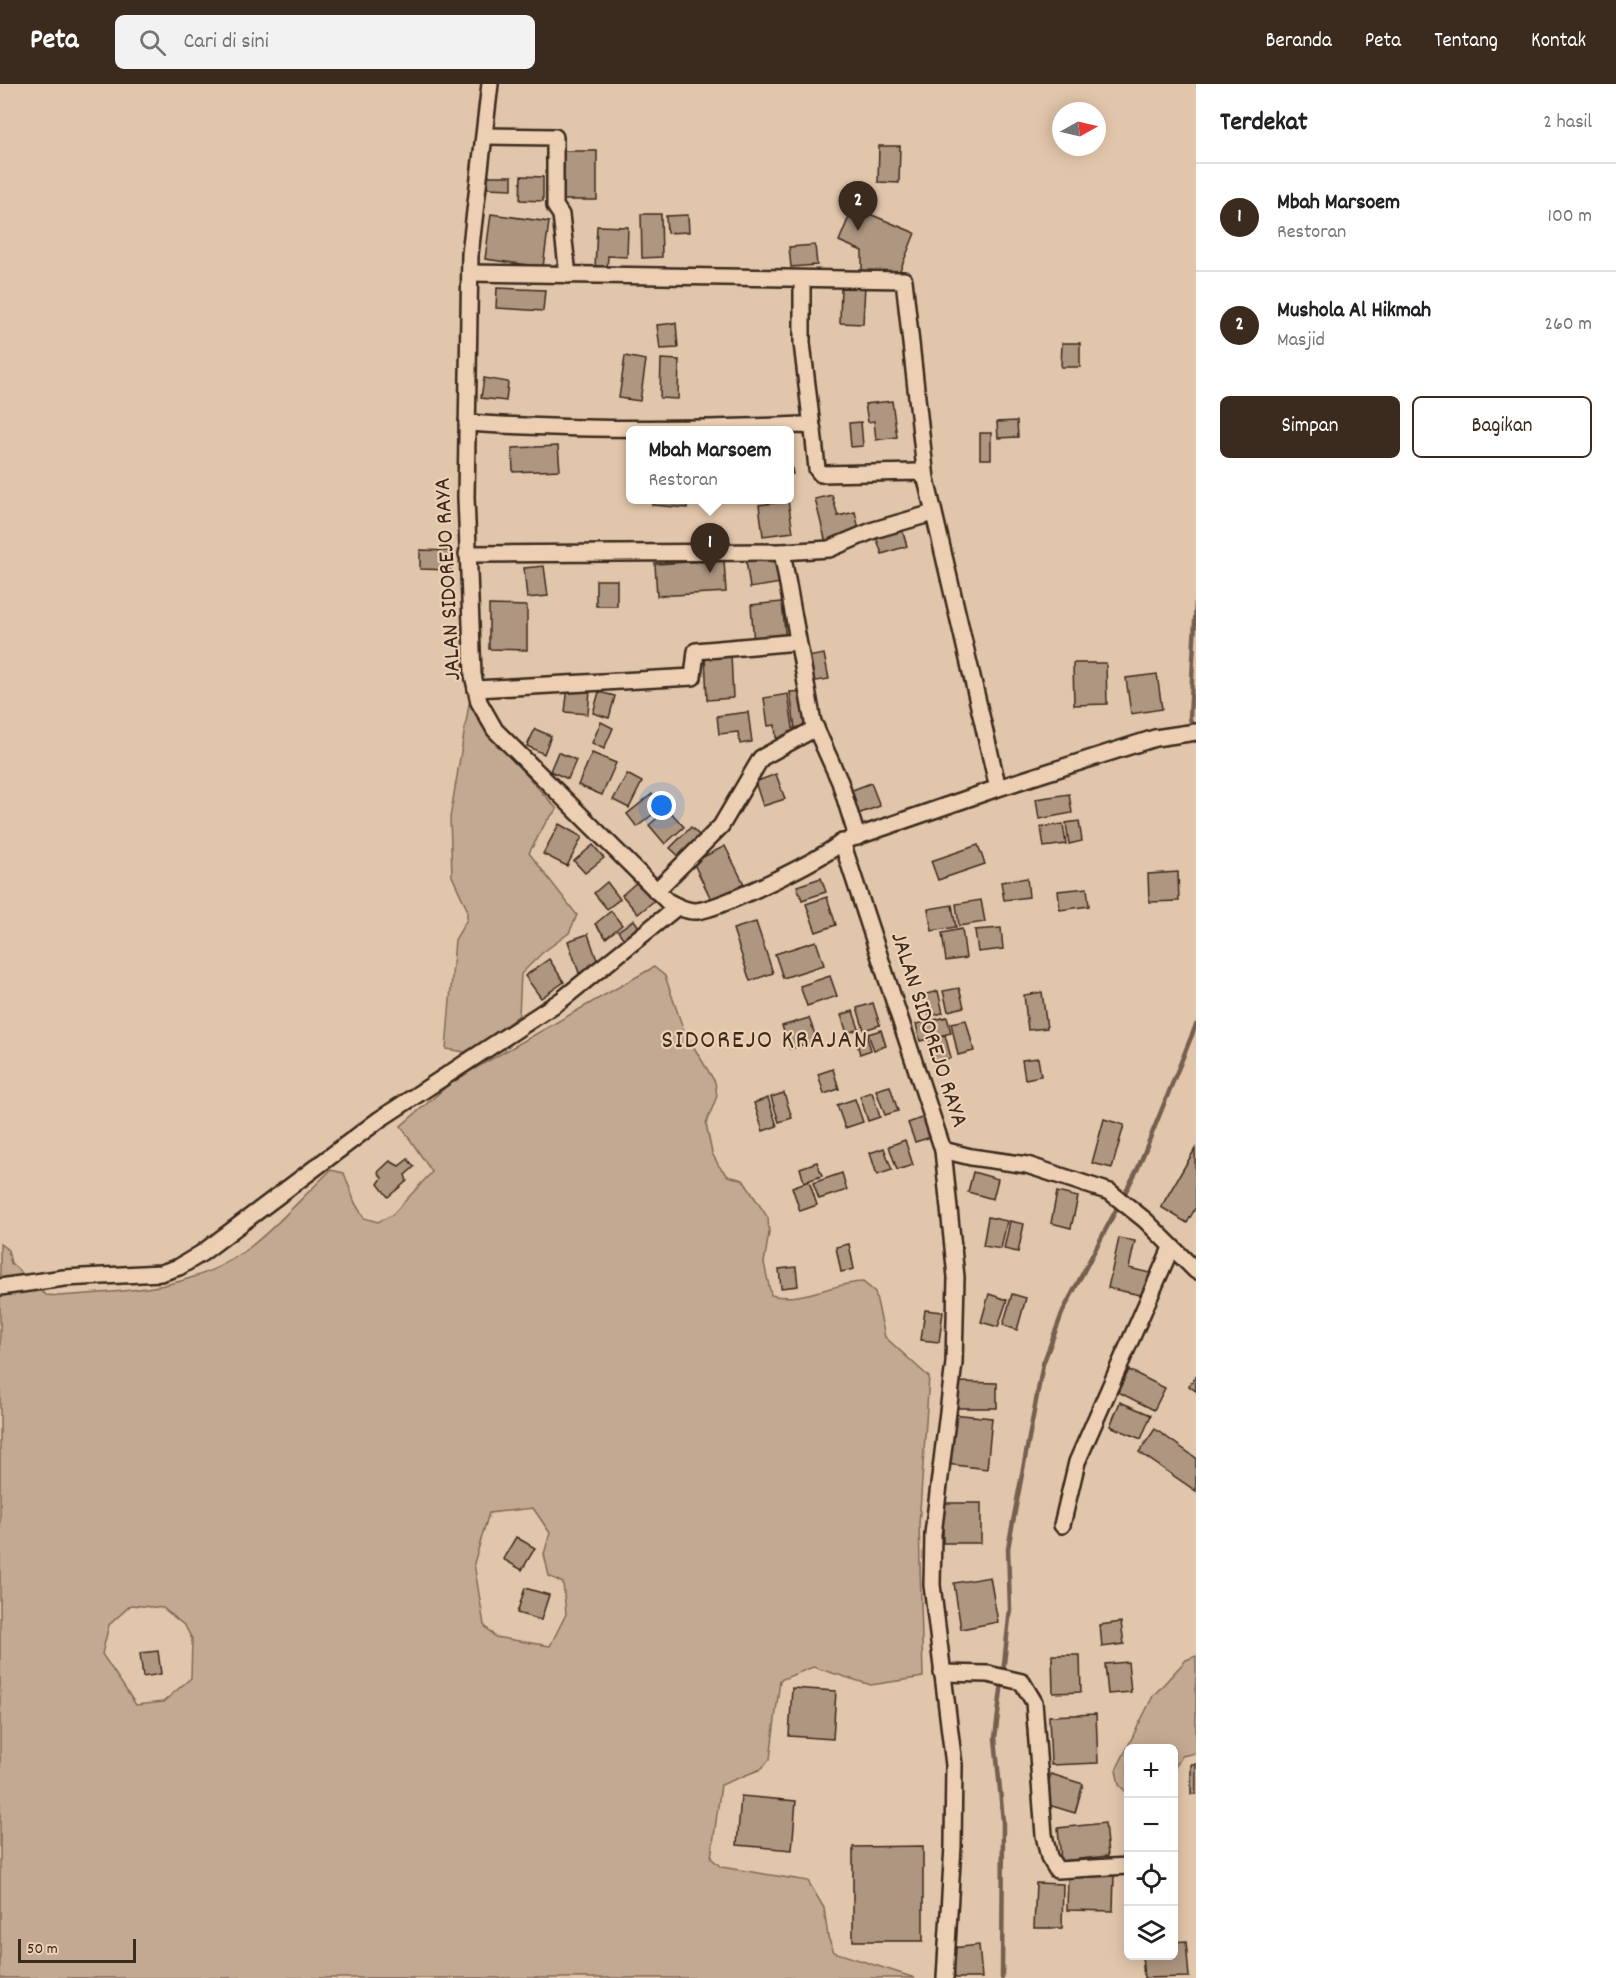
<!DOCTYPE html>
<html lang="id">
<head>
<meta charset="utf-8">
<style>
  body { margin:0; font-family:Dekko,sans-serif; background:#f2f2f2; color:#202124 }
  .controls { position:absolute; right:18px; bottom:18px; display:grid; overflow:hidden; border-radius:9px; box-shadow:0 3px 15px #0003 }
  .controls button { width:54px; height:54px; display:grid; place-items:center; padding:0; border:0; border-bottom:2px solid #e0e0e0; background:#fff; color:#202124; font:30px sans-serif }
  .compass { position:absolute; left:1052px; top:18px; width:54px; height:54px; border-radius:50%; background:#fff; box-shadow:0 3px 15px #0003; rotate:82deg }
  .scale { position:absolute; left:18px; bottom:15px; width:118px; box-sizing:border-box; padding-left:6px; border:3px solid #3b2a1e; border-top:0; font-size:16px; line-height:21px; white-space:nowrap; color:#3b2a1e; -webkit-text-stroke:4px #edd0b4; paint-order:stroke }
  .you { position:absolute; left:662px; top:722px; width:21px; height:21px; margin:-15px; border:4px solid #fff; border-radius:50%; background:#1a73e8; box-shadow:0 0 0 9px #1a73e833 }
  .badge { display:grid; place-items:center; width:39px; height:39px; border-radius:50%; background:#3b2a1e; color:#fff; font-size:20px; font-weight:700 }
  .pin { position:absolute; translate:-50% -50px; filter:drop-shadow(0 2px 3px #0008) }
  .pin::after { content:''; position:absolute; top:32px; width:21px; height:18px; background:inherit; clip-path:polygon(0 0,100% 0,50% 100%) }
  .popup { position:absolute; left:626px; top:342px; width:168px; height:78px; box-sizing:border-box; display:grid; place-content:center; border-radius:9px; background:#fff; filter:drop-shadow(0 2px 4px #0005); font-size:20px; white-space:nowrap; color:#757577 }
  .popup b { font-size:22px; color:#202124 }
  .popup::after { content:''; position:absolute; left:50%; top:100%; margin-left:-12px; border:12px solid transparent; border-top-color:#fff }
  .list { margin:0; padding:0; list-style:none }
  h2 { display:flex; justify-content:space-between; align-items:center; height:78px; margin:0; padding:0 24px; font-size:26px }
  h2 small { font-size:20px; font-weight:400; color:#757577 }
  .list li { display:grid; grid-template-columns:39px 1fr auto; gap:18px; align-items:center; box-sizing:border-box; height:108px; padding:0 24px; border-top:2px solid #e0e0e0 }
  .list b { display:block; font-size:22px; white-space:nowrap }
  .list p { margin:0; font-size:20px; white-space:nowrap; color:#757577 }
  .list em { font-size:20px; font-style:normal; color:#757577 }
  .actions { display:flex; gap:12px; padding:18px 24px }
  .actions a { flex:1; padding:14px 0; border:2px solid #3b2a1e; border-radius:9px; text-align:center; font-size:21px; color:#3b2a1e }
  .actions .main { background:#3b2a1e; color:#fff }
  .icon { flex:none; width:33px; height:33px; fill:none; stroke:currentColor; stroke-width:2; stroke-linecap:round; stroke-linejoin:round }
  .map { position:relative; flex:none; width:1196px; height:1894px; overflow:hidden }
  header { display:flex; align-items:center; gap:36px; box-sizing:border-box; height:84px; padding:0 30px; background:#3b2a1e; color:#fff }
  header strong { font-size:28px }
  nav { display:flex; gap:33px; margin-inline-start:auto; font-size:21px }
  .search { width:420px; height:54px; background:#f2f2f2; display:flex; align-items:center; gap:15px; box-sizing:border-box; padding:0 21px; border-radius:9px; color:#757577; font-size:22px }
  main { display:flex }
  aside { flex:1; background:#fff }
  .map>svg:first-child { display:block }
  .green { fill:#c3a991; stroke:#7f6a58; stroke-width:1.5; fill-rule:evenodd }
  .lines { fill:none; stroke-linecap:round; stroke-linejoin:round }
  .stream { stroke:#755f4f; stroke-width:4.5 }
  .building { fill:#ae9680; stroke:#3b2a1e; stroke-width:1.5 }
  .minor-casing { stroke:#3b2a1e; stroke-width:20 }
  .minor { stroke:#edd0b4; stroke-width:15 }
  .labels { text-anchor:middle; dominant-baseline:central; stroke-width:4.5; stroke-linejoin:round; paint-order:stroke }
  .street-label { font-size:24px; fill:#3b2a1e; stroke:#edd0b4 }
  .quarter-label { font-size:27px; letter-spacing:1.5px; fill:#3b2a1e; stroke:#edd0b4 }
</style>
</head>
<body>
<header>
<strong>Peta</strong>
<div class="search"><svg class="icon" aria-label="search" viewBox="0 0 24 24"><circle cx="10" cy="10" r="6"/><path d="M15 15l6 6"/></svg>Cari di sini</div>
<nav><a>Beranda</a><a>Peta</a><a>Tentang</a><a>Kontak</a></nav>
</header>
<main>
<div class="map">
<svg width="1196" height="1894" viewBox="0 0 1196 1894">
  <rect width="100%" height="100%" fill="#e2c6ab"/>
  <filter id="ink" filterUnits="userSpaceOnUse"><feTurbulence type="fractalNoise" baseFrequency=".0167" numOctaves="2"/><feDisplacementMap in="SourceGraphic" scale="12" xChannelSelector="R" yChannelSelector="G"/><feConvolveMatrix kernelMatrix="1 2 1 2 8 2 1 2 1" color-interpolation-filters="sRGB"/></filter>
  <g filter="url(#ink)">
    <g class="green">
      <path d="M 469,620 L 511,674 L 557,725 L 546,738 L 529,769 L 577,831 L 569,849 L 542,869 L 521,890 L 519,931 L 488,957 L 465,968 L 446,965 L 455,856 L 467,835 L 467,825 L 452,792 L 450,734 Z"/>
      <path d="M 654,883 L 665,892 L 684,947 L 715,998 L 717,1012 L 706,1040 L 712,1069 L 719,1082 L 728,1092 L 743,1096 L 768,1134 L 769,1149 L 764,1179 L 771,1211 C 801,1219 832,1199 863,1198 L 875,1208 L 885,1253 L 929,1293 L 919,1441 L 923,1593 L 871,1601 L 813,1583 L 780,1596 L 770,1675 L 761,1685 L 721,1701 L 711,1774 L 721,1783 L 808,1797 L 824,1824 L 828,1853 L 834,1868 L 915,1894 L 0,1894 L 0,1160 L 8,1166 L 11,1179 L 46,1211 L 61,1212 C 122,1207 186,1207 239,1171 C 268,1152 304,1111 331,1086 L 344,1089 L 355,1119 L 364,1134 L 378,1138 L 392,1131 L 432,1088 L 401,1042 L 453,997 ZM 533,1424 L 550,1449 L 544,1470 L 549,1492 L 563,1499 L 566,1530 L 550,1562 L 495,1553 L 484,1541 L 474,1479 L 489,1429 ZM 131,1521 L 163,1524 L 185,1542 L 192,1555 L 191,1594 L 163,1618 L 136,1621 L 102,1570 L 109,1541 Z"/>
      <path d="M 1196,1572 L 1196,1669 L 1182,1672 L 1174,1685 L 1174,1664 L 1128,1664 L 1128,1710 L 1119,1701 L 1116,1686 L 1153,1612 L 1186,1576 Z"/>
    </g>
    <g class="lines">
      <g class="stream">
        <path d="M 1196,518 L 1190,634 L 1196,657"/>
        <path d="M 1003,1589 L 1010,1525 L 1008,1464 L 1043,1280 L 1063,1227 L 1138,1084 L 1196,941"/>
        <path d="M 1002,1598 L 995,1654 L 1003,1737 L 1002,1894"/>
      </g>
    </g>
    <g class="building">
      <path d="M 879,62 L 900,62 L 899,99 L 878,98 Z"/>
      <rect x="558" y="67" width="39" height="49"/>
      <path d="M 487,92 L 512,92 L 512,105 L 487,104 Z"/>
      <path d="M 521,92 L 543,93 L 543,117 L 520,116 Z"/>
      <path d="M 853,123 L 915,149 L 899,189 L 862,189 L 862,167 L 839,157 Z"/>
      <path d="M 491,130 L 549,138 L 543,183 L 485,175 Z"/>
      <path d="M 641,130 L 661,130 L 662,173 L 642,174 Z"/>
      <path d="M 688,131 L 689,148 L 667,149 L 666,132 Z"/>
      <path d="M 597,142 L 628,143 L 627,173 L 608,172 L 607,186 L 595,185 Z"/>
      <path d="M 815,161 L 817,181 L 791,183 L 789,163 Z"/>
      <path d="M 841,200 L 865,201 L 863,240 L 840,239 Z"/>
      <path d="M 497,204 L 545,206 L 543,227 L 496,224 Z"/>
      <path d="M 676,239 L 678,264 L 660,265 L 657,241 Z"/>
      <path d="M 1062,259 L 1080,259 L 1080,283 L 1061,283 Z"/>
      <path d="M 625,272 L 646,276 L 640,317 L 619,314 Z"/>
      <path d="M 661,275 L 679,276 L 678,315 L 660,314 Z"/>
      <path d="M 484,294 L 508,298 L 506,317 L 481,314 Z"/>
      <path d="M 892,317 L 897,353 L 876,356 L 874,337 L 868,338 L 865,320 Z"/>
      <path d="M 1017,337 L 1018,353 L 998,354 L 997,338 Z"/>
      <path d="M 861,338 L 863,362 L 851,363 L 849,339 Z"/>
      <rect x="980" y="349" width="11" height="26"/>
      <path d="M 558,362 L 560,386 L 513,388 L 512,364 Z"/>
      <path d="M 789,369 L 793,390 L 789,390 Z"/>
      <path d="M 832,411 L 838,432 L 855,428 L 860,450 L 826,459 L 815,415 Z"/>
      <path d="M 652,416 L 687,416 L 687,424 L 652,421 Z"/>
      <path d="M 788,417 L 793,448 L 763,452 L 759,421 Z"/>
      <path d="M 901,442 L 907,462 L 882,470 L 875,450 Z"/>
      <path d="M 420,466 L 452,467 L 451,486 L 420,485 Z"/>
      <path d="M 777,471 L 781,499 L 750,504 L 746,476 Z"/>
      <path d="M 724,476 L 726,508 L 657,512 L 655,480 Z"/>
      <path d="M 544,482 L 548,512 L 527,514 L 524,484 Z"/>
      <rect x="596" y="496" width="21" height="26"/>
      <path d="M 782,518 L 786,557 L 754,560 L 751,521 Z"/>
      <path d="M 489,521 L 527,522 L 527,566 L 489,565 Z"/>
      <path d="M 731,570 L 733,614 L 707,616 L 705,572 Z"/>
      <path d="M 824,570 L 829,595 L 811,598 L 807,573 Z"/>
      <path d="M 1073,579 L 1106,579 L 1107,620 L 1074,621 Z"/>
      <path d="M 1157,590 L 1162,625 L 1131,630 L 1126,594 Z"/>
      <path d="M 568,603 L 590,606 L 588,630 L 565,628 Z"/>
      <path d="M 805,607 L 810,642 L 795,644 L 790,608 Z"/>
      <path d="M 599,608 L 615,612 L 609,634 L 593,629 Z"/>
      <path d="M 788,610 L 794,651 L 776,654 L 775,641 L 768,642 L 764,614 Z"/>
      <path d="M 748,628 L 752,658 L 740,660 L 738,648 L 719,650 L 717,632 Z"/>
      <path d="M 601,638 L 613,644 L 604,665 L 592,659 Z"/>
      <path d="M 535,645 L 551,652 L 544,670 L 527,662 Z"/>
      <path d="M 558,668 L 576,676 L 568,695 L 550,687 Z"/>
      <path d="M 592,669 L 616,679 L 602,711 L 578,701 Z"/>
      <path d="M 627,690 L 642,698 L 629,724 L 613,716 Z"/>
      <path d="M 776,690 L 785,715 L 763,722 L 755,698 Z"/>
      <path d="M 871,699 L 880,722 L 855,731 L 847,708 Z"/>
      <path d="M 652,710 L 663,722 L 637,743 L 627,730 Z"/>
      <path d="M 1069,710 L 1072,729 L 1039,735 L 1036,715 Z"/>
      <path d="M 668,725 L 684,743 L 665,760 L 649,741 Z"/>
      <path d="M 1079,737 L 1082,757 L 1069,760 L 1066,739 Z"/>
      <path d="M 559,740 L 582,753 L 567,782 L 543,770 Z"/>
      <path d="M 1063,740 L 1066,760 L 1044,763 L 1041,743 Z"/>
      <path d="M 691,743 L 704,756 L 684,777 L 670,764 Z"/>
      <path d="M 593,761 L 604,774 L 585,789 L 574,777 Z"/>
      <path d="M 978,761 L 985,780 L 938,796 L 931,777 Z"/>
      <path d="M 725,762 L 744,800 L 712,817 L 693,778 Z"/>
      <path d="M 1178,788 L 1179,817 L 1149,818 L 1148,790 Z"/>
      <path d="M 821,794 L 826,808 L 802,816 L 797,802 Z"/>
      <path d="M 1027,794 L 1029,813 L 1004,816 L 1001,798 Z"/>
      <path d="M 638,797 L 654,817 L 638,830 L 622,811 Z"/>
      <path d="M 607,798 L 620,815 L 607,825 L 594,809 Z"/>
      <path d="M 1087,804 L 1089,822 L 1060,826 L 1058,807 Z"/>
      <path d="M 827,813 L 836,841 L 816,848 L 806,820 Z"/>
      <path d="M 981,816 L 985,838 L 959,842 L 956,820 Z"/>
      <path d="M 952,821 L 956,843 L 932,847 L 928,825 Z"/>
      <path d="M 611,827 L 622,841 L 606,854 L 595,840 Z"/>
      <path d="M 634,836 L 642,847 L 626,858 L 618,847 Z"/>
      <path d="M 756,838 L 773,889 L 750,897 L 733,845 Z"/>
      <path d="M 1001,844 L 1003,865 L 978,868 L 975,846 Z"/>
      <path d="M 962,845 L 966,874 L 946,877 L 942,849 Z"/>
      <path d="M 588,850 L 599,882 L 579,889 L 568,857 Z"/>
      <path d="M 816,857 L 824,881 L 783,894 L 775,870 Z"/>
      <path d="M 549,875 L 564,898 L 541,914 L 525,892 Z"/>
      <path d="M 830,892 L 837,912 L 807,922 L 800,902 Z"/>
      <path d="M 959,904 L 964,923 L 948,927 L 943,907 Z"/>
      <path d="M 938,907 L 943,929 L 929,932 L 923,911 Z"/>
      <path d="M 1042,908 L 1047,944 L 1028,946 L 1024,911 Z"/>
      <path d="M 873,919 L 880,941 L 864,946 L 857,924 Z"/>
      <path d="M 853,927 L 859,945 L 847,949 L 841,931 Z"/>
      <path d="M 947,933 L 951,949 L 920,957 L 916,940 Z"/>
      <path d="M 809,934 L 817,956 L 790,965 L 782,942 Z"/>
      <path d="M 966,936 L 974,967 L 958,971 L 951,939 Z"/>
      <path d="M 881,946 L 886,962 L 874,966 L 868,950 Z"/>
      <path d="M 945,951 L 951,974 L 934,979 L 929,955 Z"/>
      <path d="M 867,953 L 871,966 L 860,970 L 856,956 Z"/>
      <path d="M 1038,974 L 1041,992 L 1025,995 L 1022,976 Z"/>
      <path d="M 833,985 L 839,1005 L 824,1010 L 818,990 Z"/>
      <path d="M 890,1002 L 898,1027 L 885,1031 L 876,1006 Z"/>
      <path d="M 872,1008 L 880,1033 L 868,1037 L 860,1012 Z"/>
      <path d="M 784,1009 L 792,1034 L 779,1038 L 771,1013 Z"/>
      <path d="M 768,1014 L 777,1042 L 763,1047 L 754,1019 Z"/>
      <path d="M 855,1015 L 863,1038 L 845,1044 L 837,1021 Z"/>
      <path d="M 924,1033 L 931,1053 L 915,1058 L 908,1039 Z"/>
      <path d="M 1104,1035 L 1124,1041 L 1112,1084 L 1092,1079 Z"/>
      <path d="M 905,1056 L 913,1081 L 897,1086 L 889,1062 Z"/>
      <path d="M 884,1064 L 892,1086 L 877,1091 L 870,1069 Z"/>
      <path d="M 1195,1065 L 1196,1123 L 1187,1139 L 1161,1123 Z"/>
      <path d="M 408,1075 L 414,1083 L 405,1091 L 407,1097 L 388,1113 L 378,1100 L 382,1094 L 378,1088 L 390,1077 L 399,1082 Z"/>
      <path d="M 817,1078 L 822,1092 L 804,1098 L 800,1084 Z"/>
      <path d="M 973,1088 L 998,1095 L 993,1115 L 968,1108 Z"/>
      <path d="M 842,1089 L 847,1106 L 819,1115 L 813,1099 Z"/>
      <path d="M 809,1097 L 817,1121 L 800,1127 L 792,1103 Z"/>
      <path d="M 1057,1108 L 1078,1113 L 1071,1144 L 1051,1139 Z"/>
      <path d="M 988,1133 L 1007,1137 L 1001,1165 L 983,1162 Z"/>
      <path d="M 1010,1137 L 1024,1140 L 1018,1168 L 1004,1165 Z"/>
      <path d="M 1119,1154 L 1135,1157 L 1129,1184 L 1150,1189 L 1145,1212 L 1108,1204 Z"/>
      <path d="M 849,1160 L 854,1185 L 841,1188 L 836,1163 Z"/>
      <path d="M 796,1183 L 798,1202 L 781,1204 L 779,1185 Z"/>
      <path d="M 989,1210 L 1007,1216 L 998,1243 L 981,1238 Z"/>
      <path d="M 1012,1210 L 1026,1214 L 1017,1246 L 1003,1241 Z"/>
      <path d="M 925,1226 L 943,1228 L 939,1258 L 921,1256 Z"/>
      <path d="M 1129,1286 L 1165,1304 L 1154,1326 L 1118,1308 Z"/>
      <path d="M 1196,1292 L 1196,1307 L 1189,1302 Z"/>
      <path d="M 956,1298 L 997,1299 L 997,1324 L 956,1324 Z"/>
      <path d="M 1120,1318 L 1151,1331 L 1141,1355 L 1110,1342 Z"/>
      <path d="M 952,1330 L 992,1334 L 987,1385 L 947,1380 Z"/>
      <path d="M 1155,1345 L 1196,1374 L 1196,1407 L 1139,1368 Z"/>
      <rect x="943" y="1419" width="38" height="40"/>
      <path d="M 516,1453 L 535,1464 L 522,1486 L 503,1475 Z"/>
      <path d="M 990,1493 L 998,1538 L 961,1545 L 954,1499 Z"/>
      <path d="M 525,1504 L 549,1511 L 541,1536 L 517,1529 Z"/>
      <path d="M 1121,1538 L 1124,1560 L 1102,1563 L 1100,1541 Z"/>
      <path d="M 158,1567 L 161,1590 L 143,1593 L 140,1569 Z"/>
      <path d="M 1052,1571 L 1080,1571 L 1081,1608 L 1053,1609 Z"/>
      <path d="M 1128,1578 L 1131,1608 L 1108,1610 L 1105,1580 Z"/>
      <path d="M 792,1604 L 836,1607 L 833,1655 L 789,1652 Z"/>
      <path d="M 1096,1630 L 1098,1679 L 1051,1681 L 1049,1632 Z"/>
      <rect x="1191" y="1680" width="5" height="30"/>
      <path d="M 1051,1690 L 1083,1700 L 1075,1729 L 1042,1719 Z"/>
      <path d="M 741,1712 L 796,1717 L 792,1766 L 737,1761 Z"/>
      <path d="M 1105,1739 L 1108,1772 L 1061,1777 L 1058,1744 Z"/>
      <path d="M 923,1762 L 923,1857 L 853,1857 L 853,1763 Z"/>
      <path d="M 1068,1790 L 1114,1791 L 1113,1827 L 1067,1826 Z"/>
      <path d="M 1036,1799 L 1063,1800 L 1062,1844 L 1034,1844 Z"/>
      <path d="M 1186,1857 L 1189,1893 L 1144,1894 L 1142,1872 L 1174,1872 L 1174,1858 Z"/>
      <path d="M 979,1861 L 982,1894 L 955,1894 L 952,1864 Z"/>
    </g>
    <g class="lines">
      <g class="minor-casing">
        <g id="minor">
          <path d="M 490,0 L 470,170 L 466,413 L 473,591 L 479,618 L 495,646 L 667,817 C 676,822 687,828 697,827 C 725,823 820,776 842,758 L 943,1066 L 971,1073 L 1027,1081 L 1110,1108 L 1145,1136 L 1196,1187"/>
          <path d="M 485,52 L 555,53 L 555,122 L 561,131 L 568,191"/>
          <path d="M 470,189 L 904,196 L 926,395"/>
          <path d="M 802,195 L 802,259 L 812,343"/>
          <path d="M 467,339 C 579,346 690,346 802,341 L 812,343 L 813,346 L 817,385 L 821,390 L 919,388 L 926,395 L 998,704"/>
          <path d="M 782,468 L 829,465 L 874,446 L 933,429"/>
          <path d="M 467,470 L 782,468 L 813,638 L 840,698 L 857,753"/>
          <path d="M 476,605 L 693,593 L 696,567 L 798,558"/>
          <path d="M 850,755 L 998,704 L 1155,654 L 1196,648"/>
          <path d="M 656,807 L 721,742 L 761,674 L 816,644"/>
          <path d="M 943,1066 L 956,1193 L 954,1279 L 933,1450 L 932,1501 L 954,1681 L 953,1762 L 945,1894"/>
          <path d="M 0,1203 L 64,1194 L 161,1189 L 179,1183 L 202,1169 L 380,1035 L 560,917 L 677,823"/>
          <path d="M 1062,1441 L 1077,1378 L 1171,1164"/>
          <path d="M 942,1589 L 988,1590 L 1022,1598 L 1034,1618 L 1044,1751 L 1049,1773 L 1057,1786 L 1128,1782"/>
        </g>
      </g>
      <use href="#minor" class="minor"/>
    </g>
  </g>
  <g class="labels">
    <g class="street-label">
      <text transform="translate(449 495) rotate(-93)">JALAN SIDOREJO RAYA</text>
      <text transform="translate(928 946) rotate(72)">JALAN SIDOREJO RAYA</text>
    </g>
    <g class="quarter-label">
      <text x="765" y="957">SIDOREJO KRAJAN</text>
    </g>
  </g>
</svg>
<div class="controls">
<button>+</button>
<button>−</button>
<button><svg class="icon" aria-label="locate" viewBox="0 0 24 24"><circle cx="12" cy="12" r="6"/><path d="M12 2v4M12 18v4M2 12h4M18 12h4"/></svg></button>
<button><svg class="icon" aria-label="layers" viewBox="0 0 24 24"><path d="M12 4l9 5-9 5-9-5zM3 14l9 5 9-5"/></svg></button>
</div>
<svg class="compass" viewBox="-18 -18 36 36"><path d="M0-13l5 13h-10z" fill="#e53935"/><path d="M0 13l5-13h-10z" fill="#757577"/></svg>
<div class="scale">50 m</div>
<div class="you"></div>
<div class="pin badge" style="left:710px;top:489px">1</div>
<div class="popup"><b>Mbah Marsoem</b>Restoran</div>
<div class="pin badge" style="left:858px;top:147px">2</div>
</div>
<aside>
<h2>Terdekat<small>2 hasil</small></h2>
<ul class="list">
<li><span class="badge">1</span><div><b>Mbah Marsoem</b><p>Restoran</p></div><em>100 m</em></li>
<li><span class="badge">2</span><div><b>Mushola Al Hikmah</b><p>Masjid</p></div><em>260 m</em></li>
</ul>
<div class="actions"><a class="main">Simpan</a><a>Bagikan</a></div>
</aside>
</main>
</body>
</html>
